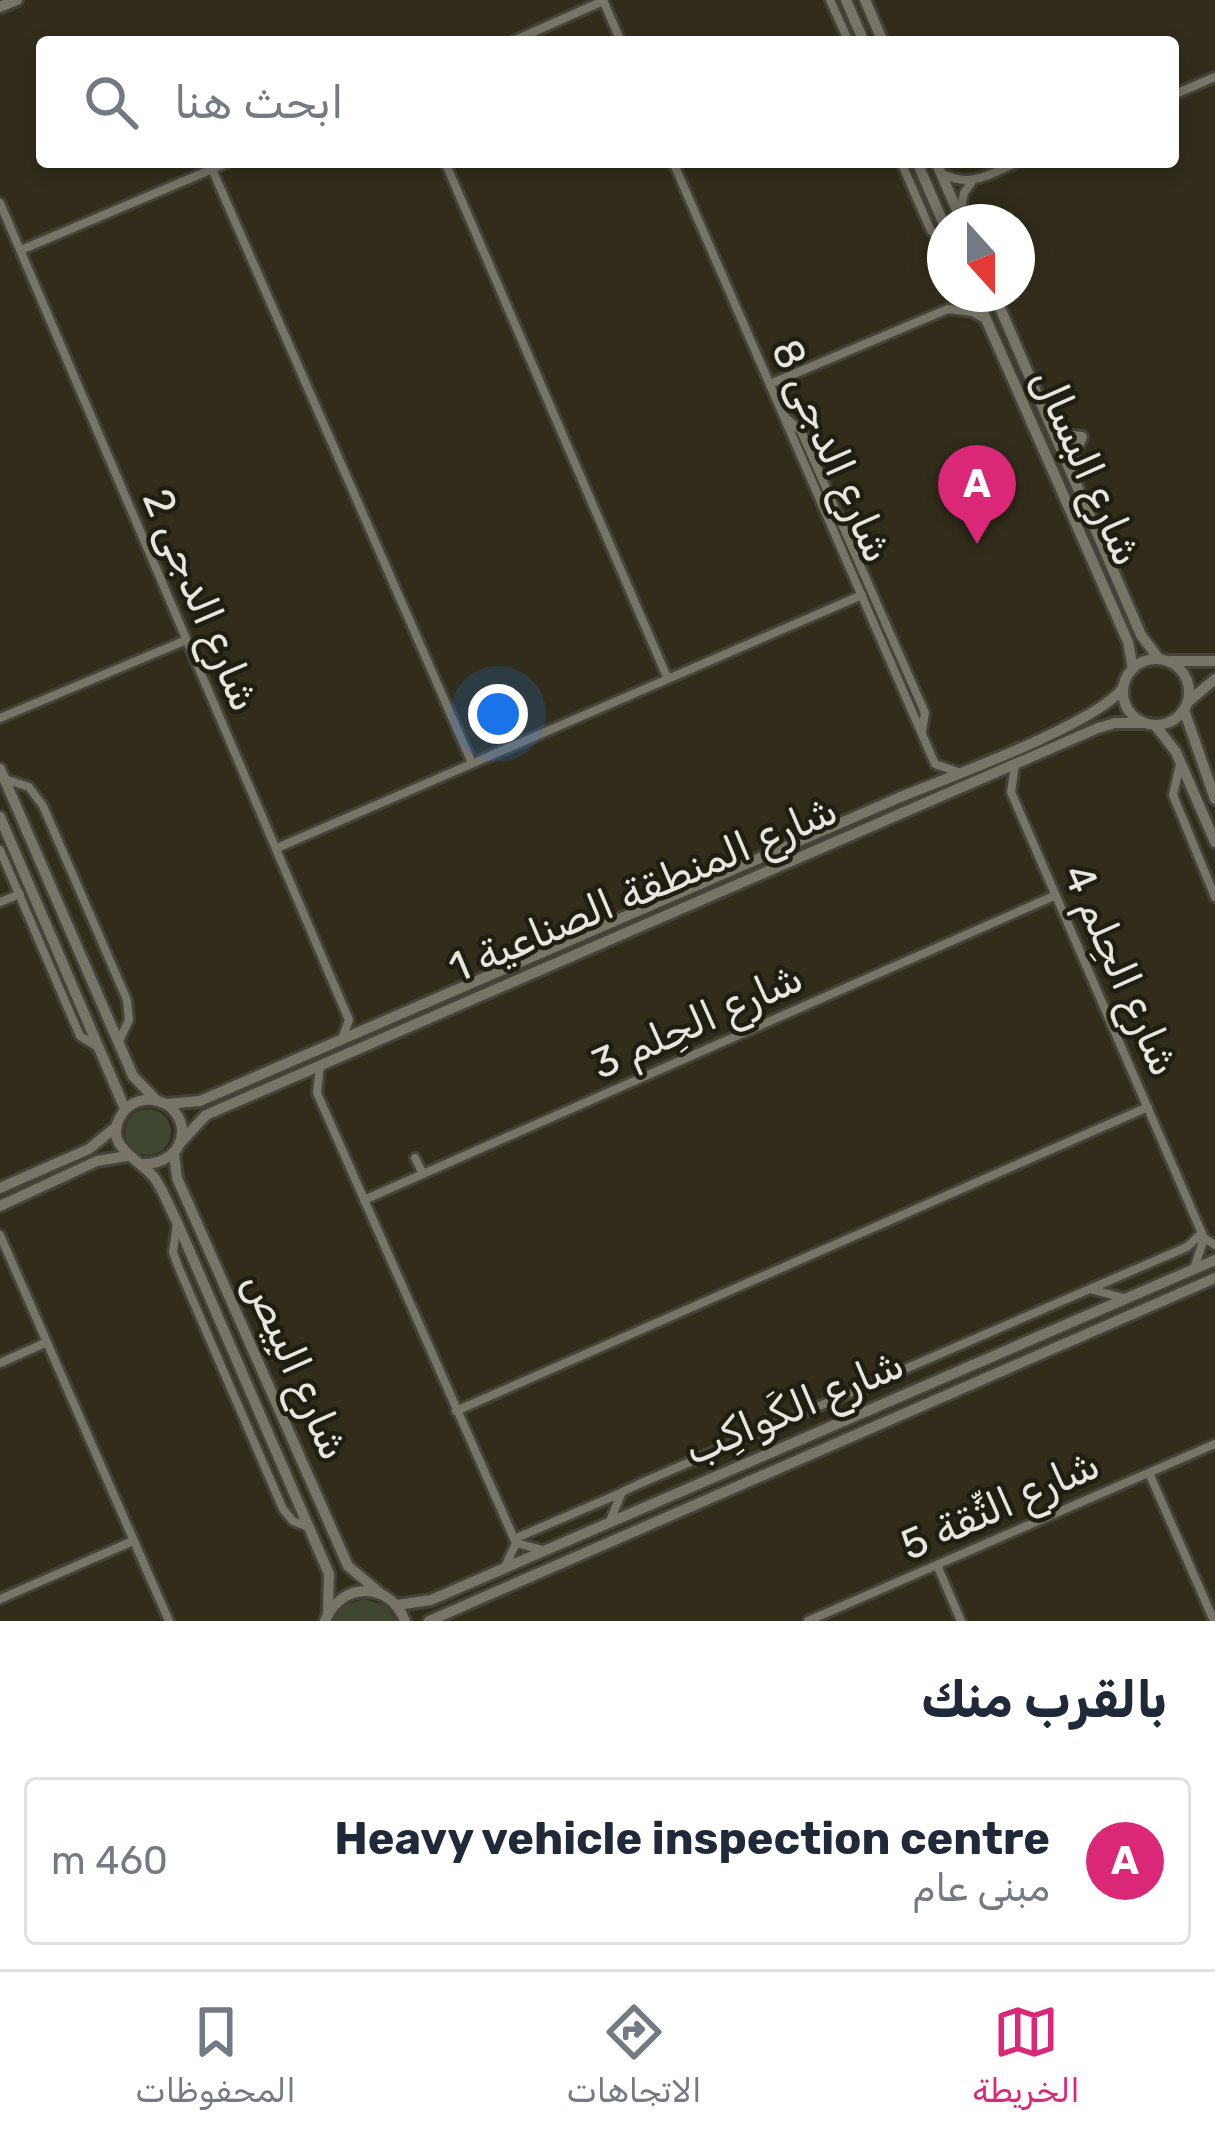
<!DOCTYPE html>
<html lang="ar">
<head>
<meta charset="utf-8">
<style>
  body { margin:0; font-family:Rubik,Vazirmatn,sans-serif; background:#f6f6f7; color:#1f2937; direction:rtl }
  .compass { position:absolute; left:927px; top:204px; width:108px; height:108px; border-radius:50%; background:#fff; box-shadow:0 6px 18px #0003; rotate:159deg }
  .you { position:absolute; left:498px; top:714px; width:42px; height:42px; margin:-30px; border:9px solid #fff; border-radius:50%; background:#1a73e8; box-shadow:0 0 0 18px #1a73e833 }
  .badge { display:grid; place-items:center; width:78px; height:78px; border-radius:50%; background:#db2777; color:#fff; font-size:39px; font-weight:700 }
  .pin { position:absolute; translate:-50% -99px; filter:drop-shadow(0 3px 6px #0008) }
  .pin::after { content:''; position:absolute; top:63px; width:42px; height:36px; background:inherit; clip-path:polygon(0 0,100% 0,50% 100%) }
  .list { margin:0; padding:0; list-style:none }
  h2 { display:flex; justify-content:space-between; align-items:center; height:156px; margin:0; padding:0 48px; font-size:51px }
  h2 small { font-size:39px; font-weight:400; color:#747a83 }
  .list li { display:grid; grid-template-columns:78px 1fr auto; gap:36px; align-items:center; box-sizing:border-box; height:168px; margin:0 24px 24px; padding:0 24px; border:3px solid #e0e1e3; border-radius:12px }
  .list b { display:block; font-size:45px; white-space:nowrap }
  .list p { margin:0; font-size:39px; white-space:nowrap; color:#747a83 }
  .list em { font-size:39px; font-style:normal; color:#747a83 }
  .icon { flex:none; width:66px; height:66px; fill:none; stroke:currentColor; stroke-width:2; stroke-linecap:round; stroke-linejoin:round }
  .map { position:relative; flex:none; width:1215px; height:1621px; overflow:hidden; direction:ltr }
  .search { position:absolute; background:#fff; box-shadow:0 6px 18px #0003; left:36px; right:36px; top:36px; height:132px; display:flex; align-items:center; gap:30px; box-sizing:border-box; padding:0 42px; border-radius:12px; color:#747a83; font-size:45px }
  .sheet { height:348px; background:#fff }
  nav { display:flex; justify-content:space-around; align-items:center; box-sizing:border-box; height:168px; border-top:3px solid #e0e1e3; background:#fff; font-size:33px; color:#747a83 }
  nav a { display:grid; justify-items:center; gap:6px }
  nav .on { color:#db2777 }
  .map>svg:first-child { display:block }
  .built { fill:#322d1b; fill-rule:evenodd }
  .grass { fill:#3f4733 }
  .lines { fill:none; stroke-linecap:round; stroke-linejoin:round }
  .street-casing { stroke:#454239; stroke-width:14 }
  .secondary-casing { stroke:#454239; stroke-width:16 }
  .street { stroke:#787467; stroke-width:8 }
  .secondary { stroke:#787467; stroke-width:10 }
  .labels { text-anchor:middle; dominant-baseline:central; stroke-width:9; stroke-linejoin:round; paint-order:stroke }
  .street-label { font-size:42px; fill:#e7e5de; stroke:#201d12 }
</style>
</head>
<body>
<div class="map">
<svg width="1215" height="1621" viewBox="0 0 1215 1621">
  <rect width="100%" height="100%" fill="#29261b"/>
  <path class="built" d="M 0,0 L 1215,0 L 1215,1621 L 0,1621 ZM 42,42 L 1173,42 L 1173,162 L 42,162 ZM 945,222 L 1017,222 L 1017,294 L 945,294 Z"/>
  <g class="grass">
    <circle cx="148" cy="1132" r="23"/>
    <path d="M 364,1599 L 386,1606 L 397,1621 L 332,1621 L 343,1606 Z"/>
  </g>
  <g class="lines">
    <g class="street-casing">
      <g id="street">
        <path d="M 603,0 L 621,42"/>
        <path d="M 830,0 L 849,42"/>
        <path d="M 511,42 L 603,1"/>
        <path d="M 1173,95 L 1215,77"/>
        <path d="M 445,162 L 667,677"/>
        <path d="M 673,162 L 935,764 L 958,772"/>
        <path d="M 901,162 L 931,231 L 945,241"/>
        <path d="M 212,169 L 472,763"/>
        <path d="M 941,173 C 970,189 990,174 1018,162"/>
        <path d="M 0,203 L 349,1020 L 342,1039"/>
        <path d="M 960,213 L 964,193 L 971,183"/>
        <path d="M 21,250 L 229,162"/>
        <path d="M 770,384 L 948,309 L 972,312 L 985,319"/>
        <path d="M 784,416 L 801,431 L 925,713 L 922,731"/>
        <path d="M 0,718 L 184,641"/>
        <path d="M 1180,764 L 1173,795 L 1215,897"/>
        <path d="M 1015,765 L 1011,792 L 1204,1238 L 1215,1245"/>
        <path d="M 5,779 L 29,787 L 43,806 L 127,1000 L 129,1020 L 119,1041"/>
        <path d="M 277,848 L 862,595"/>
        <path d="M 0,850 L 80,1036 L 98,1047"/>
        <path d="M 0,902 L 20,894"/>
        <path d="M 320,1065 L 317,1093 L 516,1543 L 505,1567"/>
        <path d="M 415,1158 L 423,1174"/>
        <path d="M 364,1200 L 1054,896"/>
        <path d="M 177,1223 L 173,1252 L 178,1266 L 283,1509 L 293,1521 L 306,1526"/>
        <path d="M 0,1235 L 169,1621"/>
        <path d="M 1194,1269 L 1204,1238"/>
        <path d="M 1093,1290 L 1124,1298"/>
        <path d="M 0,1363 L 45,1343"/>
        <path d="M 456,1411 L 1148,1107"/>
        <path d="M 1149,1473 L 1214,1621"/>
        <path d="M 609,1523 L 622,1492 L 639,1484 L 1187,1247 L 1202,1233"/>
        <path d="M 514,1539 L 621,1493"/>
        <path d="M 516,1543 L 543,1550"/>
        <path d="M 937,1565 L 961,1621"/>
        <path d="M 0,1599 L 133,1541"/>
        <path d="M 808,1621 L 1215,1444"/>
      </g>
    </g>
    <g class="secondary-casing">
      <g id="secondary">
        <path d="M 846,0 L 864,42"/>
        <path d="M 865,0 L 883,42"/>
        <path d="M 0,7 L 17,0"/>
        <path d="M 917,162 L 945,227"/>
        <path d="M 936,162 L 962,222"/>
        <path d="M 975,294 L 1128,642 L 1133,669"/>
        <path d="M 994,294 L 1141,635 L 1159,659"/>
        <path d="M 1053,426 L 1064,435 L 1082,437 L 1075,452 L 1079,473"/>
        <circle cx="1156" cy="692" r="33"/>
        <path d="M 1171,661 L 1215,661"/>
        <path d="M 1188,702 L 1215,679"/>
        <path d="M 1184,710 L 1215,799"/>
        <path d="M 1155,725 L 1176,752 L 1215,842"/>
        <path d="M 0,769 L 133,1076 L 156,1100"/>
        <path d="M 0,817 L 125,1109"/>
        <path d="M 166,1104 L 200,1101 C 432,1000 664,899 896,799 C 946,778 1095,725 1123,688"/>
        <path d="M 180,1143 L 206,1115 L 1098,728 L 1115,723 L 1145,723"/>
        <path d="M 174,1153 L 177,1178 L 348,1566 L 380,1593"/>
        <path d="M 143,1164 C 162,1164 181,1154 182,1132 C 182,1100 139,1088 122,1114 C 100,1147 142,1159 156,1180 C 164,1193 170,1208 177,1222 L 329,1574 L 328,1613"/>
        <path d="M 0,1188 L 89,1149 L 117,1126"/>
        <path d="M 0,1206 L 97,1161 L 127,1156"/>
        <path d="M 397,1605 L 431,1600 L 1215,1260"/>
        <path d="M 325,1621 C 341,1581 390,1581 405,1621"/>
        <path d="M 429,1621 L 1215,1278"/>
      </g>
    </g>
    <use href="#street" class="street"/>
    <use href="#secondary" class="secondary"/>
  </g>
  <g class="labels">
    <g class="street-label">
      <text transform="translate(832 451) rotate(66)">شارع الدجى 8</text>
      <text transform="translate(1087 467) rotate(66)">شارع البسال</text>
      <text transform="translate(201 600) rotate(67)">شارع الدجى 2</text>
      <text transform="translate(643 889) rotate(-23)">شارع المنطقة الصناعية 1</text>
      <text transform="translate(1121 970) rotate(66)">شارع الحِلم 4</text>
      <text transform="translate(697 1021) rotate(-24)">شارع الحِلم 3</text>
      <text transform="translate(296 1366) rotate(66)">شارع البِيص</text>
      <text transform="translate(794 1407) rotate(-23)">شارع الكَواكِب</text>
      <text transform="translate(1000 1505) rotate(-24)">شارع الثِّقة 5</text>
    </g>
  </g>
</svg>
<svg class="compass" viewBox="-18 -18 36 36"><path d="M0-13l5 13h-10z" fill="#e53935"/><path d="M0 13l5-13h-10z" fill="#747a83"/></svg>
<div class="you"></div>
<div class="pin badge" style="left:977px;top:544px">A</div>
<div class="search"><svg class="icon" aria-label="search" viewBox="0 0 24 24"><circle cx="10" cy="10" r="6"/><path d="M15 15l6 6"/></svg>ابحث هنا</div>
</div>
<section class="sheet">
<h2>بالقرب منك<small></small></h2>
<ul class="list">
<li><span class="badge">A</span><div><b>Heavy vehicle inspection centre</b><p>مبنى عام</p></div><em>460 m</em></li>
</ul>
</section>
<nav>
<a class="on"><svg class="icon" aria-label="map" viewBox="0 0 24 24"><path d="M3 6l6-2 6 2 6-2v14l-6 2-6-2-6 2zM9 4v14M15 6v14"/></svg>الخريطة</a>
<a><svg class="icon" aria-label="directions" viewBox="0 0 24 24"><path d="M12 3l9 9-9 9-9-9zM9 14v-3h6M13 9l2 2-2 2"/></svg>الاتجاهات</a>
<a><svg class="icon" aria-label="saved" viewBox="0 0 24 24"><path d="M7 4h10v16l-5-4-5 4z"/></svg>المحفوظات</a>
</nav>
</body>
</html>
